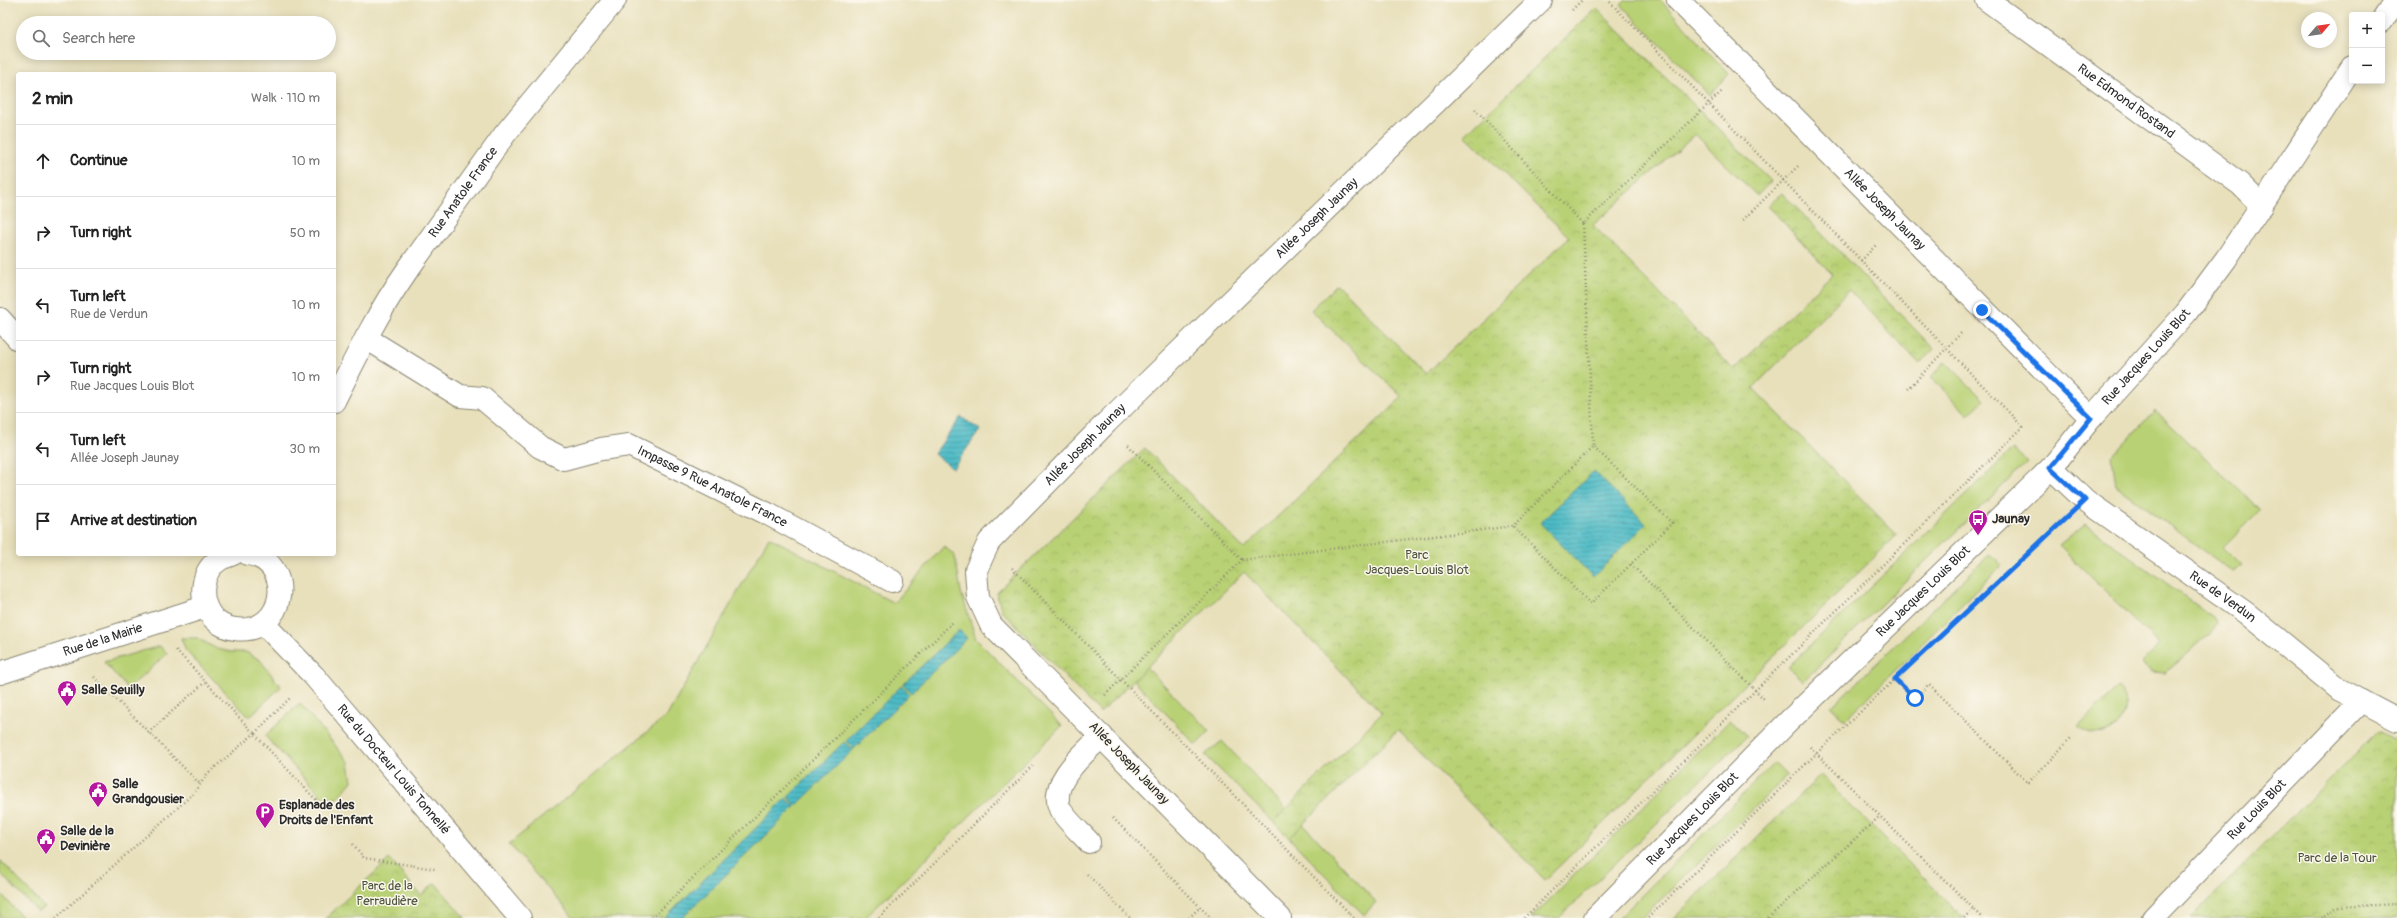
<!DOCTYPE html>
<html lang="en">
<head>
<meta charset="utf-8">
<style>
  body { margin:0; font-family:Pangolin,sans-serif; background:#f6f6f6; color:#222 }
  .controls { position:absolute; right:12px; top:12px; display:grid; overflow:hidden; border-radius:4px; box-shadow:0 2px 10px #0003 }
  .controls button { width:36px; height:36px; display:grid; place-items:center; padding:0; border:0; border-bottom:1px solid #e0e0e0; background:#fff; color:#222; font:20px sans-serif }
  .compass { position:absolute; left:2301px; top:12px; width:36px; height:36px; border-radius:50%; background:#fff; box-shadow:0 2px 10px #0003; rotate:61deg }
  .stop { position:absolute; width:12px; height:12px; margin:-9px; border:3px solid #1a73e8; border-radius:50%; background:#fff }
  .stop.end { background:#1a73e8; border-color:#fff; box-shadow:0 1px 4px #0008 }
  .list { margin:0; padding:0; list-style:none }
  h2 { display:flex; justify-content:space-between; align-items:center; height:52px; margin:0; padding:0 16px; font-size:17px }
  h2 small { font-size:13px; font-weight:400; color:#767676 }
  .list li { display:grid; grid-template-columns:26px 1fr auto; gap:12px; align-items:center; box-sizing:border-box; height:72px; padding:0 16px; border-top:1px solid #e0e0e0 }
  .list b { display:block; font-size:15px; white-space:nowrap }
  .list p { margin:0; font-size:13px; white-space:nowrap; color:#767676 }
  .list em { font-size:13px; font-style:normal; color:#767676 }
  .icon { flex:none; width:22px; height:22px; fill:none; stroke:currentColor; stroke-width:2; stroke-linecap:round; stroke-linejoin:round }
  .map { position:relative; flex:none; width:2397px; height:918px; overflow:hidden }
  .search { position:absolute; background:#fff; box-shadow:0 2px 10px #0003; left:16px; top:16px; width:320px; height:44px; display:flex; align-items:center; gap:10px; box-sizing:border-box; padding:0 14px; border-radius:22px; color:#767676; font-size:15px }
  .panel { position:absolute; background:#fff; box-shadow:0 2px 10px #0003; left:16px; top:72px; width:320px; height:484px; border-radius:4px }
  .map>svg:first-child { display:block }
  .grass { fill:#b9d175; stroke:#727e50 }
  .park { fill:url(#park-crowns); stroke:#727e50 }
  .water { fill:url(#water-rules); stroke:#3c7378 }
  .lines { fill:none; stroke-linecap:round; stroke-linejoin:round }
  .minor-casing { stroke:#8a8673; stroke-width:24 }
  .path { stroke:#8a8673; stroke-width:2.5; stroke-dasharray:1 3; stroke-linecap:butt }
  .minor { stroke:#fff; stroke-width:22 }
  .route { stroke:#1a73e8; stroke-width:5 }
  .labels { text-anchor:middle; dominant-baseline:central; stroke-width:3; stroke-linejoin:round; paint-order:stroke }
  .street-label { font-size:13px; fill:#2b2b2b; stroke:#fbf7ec }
  .poi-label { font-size:13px; font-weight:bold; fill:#2b2b2b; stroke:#fbf7ec; text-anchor:start }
  .park-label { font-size:13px; fill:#4e543e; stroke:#fbf7ec }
</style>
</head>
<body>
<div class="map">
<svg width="2397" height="918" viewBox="0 0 2397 918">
  <defs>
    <pattern id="park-crowns" width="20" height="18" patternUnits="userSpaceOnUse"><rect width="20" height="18" fill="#b9d175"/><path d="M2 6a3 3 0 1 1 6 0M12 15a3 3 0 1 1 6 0" fill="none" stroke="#9fb465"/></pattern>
    <pattern id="water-rules" width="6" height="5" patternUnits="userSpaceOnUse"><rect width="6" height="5" fill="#4dbbc6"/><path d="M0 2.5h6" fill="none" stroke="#4098a1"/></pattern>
  </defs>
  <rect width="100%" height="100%" fill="#fbf7ec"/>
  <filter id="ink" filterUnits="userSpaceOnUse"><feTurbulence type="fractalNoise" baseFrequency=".025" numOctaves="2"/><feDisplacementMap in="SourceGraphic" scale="8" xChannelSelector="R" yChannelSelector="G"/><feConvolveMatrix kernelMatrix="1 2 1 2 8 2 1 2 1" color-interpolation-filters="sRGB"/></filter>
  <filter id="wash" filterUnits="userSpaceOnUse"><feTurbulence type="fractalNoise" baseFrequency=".012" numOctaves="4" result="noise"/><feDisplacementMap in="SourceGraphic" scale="16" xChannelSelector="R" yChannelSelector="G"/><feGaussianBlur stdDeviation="0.9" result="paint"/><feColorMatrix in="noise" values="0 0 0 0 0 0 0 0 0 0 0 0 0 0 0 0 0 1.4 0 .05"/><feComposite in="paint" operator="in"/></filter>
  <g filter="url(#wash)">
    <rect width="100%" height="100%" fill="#e8e0bb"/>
    <g class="grass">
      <path d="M 1626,0 L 1660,0 L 1729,74 L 1710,95 L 1621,5 Z"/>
      <path d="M 1945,361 L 1984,400 L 1968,415 L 1931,377 Z"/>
      <path d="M 2155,410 L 2260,510 L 2223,547 L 2242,566 L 2233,572 L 2116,486 L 2112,456 Z"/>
      <path d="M 2013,449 L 2027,462 L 1803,681 L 1788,667 Z"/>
      <path d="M 2085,524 L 2213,617 L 2217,624 L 2211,634 L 2165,673 L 2152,672 L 2141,663 L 2159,645 L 2059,545 Z"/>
      <path d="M 769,537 L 894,603 L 944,546 L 955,556 L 961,592 L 976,639 L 1062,726 L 865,918 L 574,918 L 509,844 L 667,716 Z"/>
      <path d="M 1989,555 L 2002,565 L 1845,720 L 1831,707 Z"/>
      <path d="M 181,638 L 197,638 L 217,649 L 231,652 L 246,652 L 260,660 L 281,687 L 249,717 L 186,651 Z"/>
      <path d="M 160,646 L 167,654 L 128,689 L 104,662 Z"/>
      <path d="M 1146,667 L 1210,731 L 1196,745 L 1134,680 Z"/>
      <path d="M 2118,687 C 2140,708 2111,750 2078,727 Z"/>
      <path d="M 300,703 L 349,762 L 352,781 L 338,798 L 324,799 L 265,736 Z"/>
      <path d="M 1730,720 L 1747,736 L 1559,918 L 1531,918 Z"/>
      <path d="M 1222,741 L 1286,809 L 1273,822 L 1205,755 Z"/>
      <path d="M 1774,763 L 1787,776 L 1642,918 L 1619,918 Z"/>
      <path d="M 1303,824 L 1376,902 L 1364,915 L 1289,838 Z"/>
      <path d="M 0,860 L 44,907 L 38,912 L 0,873 Z"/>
      <path d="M 0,893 L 23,918 L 0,918 Z"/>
    </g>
    <g class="park">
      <path d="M 1596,8 L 1771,181 L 1757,196 L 1695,134 L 1593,225 L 1734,370 L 1832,274 L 1768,206 L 1782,193 L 1934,349 L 1919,364 L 1849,290 L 1753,388 L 1897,535 L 1545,880 L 1398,730 L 1289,838 L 1273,822 L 1382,713 L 1244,572 L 1100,713 L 1002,611 L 996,593 L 1145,448 L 1244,549 L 1402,397 L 1311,310 L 1337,284 L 1426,374 L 1569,237 L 1465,135 Z"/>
      <path d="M 2378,731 L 2397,741 L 2397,918 L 2191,918 Z"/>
      <path d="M 1821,775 L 1964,918 L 1674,918 Z"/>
      <path d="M 389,859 L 421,895 L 435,883 L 465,918 L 326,918 Z"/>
    </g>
    <g class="water">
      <path d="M 961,417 L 980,430 L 953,468 L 934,454 Z"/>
      <path d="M 1594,471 L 1646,524 L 1593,577 L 1540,523 Z"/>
      <path d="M 959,630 L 967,638 L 911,693 L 903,684 Z"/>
      <path d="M 901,686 L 909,694 L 854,749 L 846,741 Z"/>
      <path d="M 844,742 L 853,750 L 796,806 L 788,797 Z"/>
      <path d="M 786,798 L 795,807 L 682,918 L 665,918 Z"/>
    </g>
  </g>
  <g filter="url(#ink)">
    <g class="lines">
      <g class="minor-casing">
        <g id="minor">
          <path id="s1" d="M 1678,0 L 2091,418"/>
          <path id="s2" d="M 1987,0 L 2240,184 L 2262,206"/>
          <path d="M 2382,21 L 2396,0"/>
          <path d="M 0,319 L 18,339"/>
          <path id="s3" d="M 366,338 L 460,396 L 482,398 L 540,447 L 564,459 L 601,449 L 629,445 L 768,514 L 892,581"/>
          <path id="s4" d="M 334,401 C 356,357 378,312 406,272 L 505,134 L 615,0"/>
          <path id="s5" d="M 2051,468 L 2085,500 L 2246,613 L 2340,690 L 2397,720"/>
          <path d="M 233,554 C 229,556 223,557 219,560 C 201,571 199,598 210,614 C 215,622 225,628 235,629 C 287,636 296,561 248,554"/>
          <path id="s6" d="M 264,624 L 314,676 L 520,918"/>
          <path id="s7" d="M 0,673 L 205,607"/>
          <path d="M 1089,842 C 1081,833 1065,819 1060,809 C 1048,782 1086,752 1102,736"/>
          <path id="s8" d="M 1280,918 L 991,625 L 978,597 L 976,570 L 989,542 L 1107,422 L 1541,0"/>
          <path id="s9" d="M 1595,918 L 1788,722 L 2051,468 L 2091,418 L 2186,313 L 2226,259 L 2352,67"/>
          <path id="s10" d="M 2153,918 L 2361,701"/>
        </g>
      </g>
      <g class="path">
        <path d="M 1572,10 L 1582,0"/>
        <path d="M 1475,109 L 1583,224 L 1722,91"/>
        <path d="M 1743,220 L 1798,166"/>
        <path d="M 1583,224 L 1593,446"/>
        <path d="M 1861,261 L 1876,245"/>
        <path d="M 1908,389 L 1962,332"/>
        <path d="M 1128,445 L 1242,560"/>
        <path d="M 1631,564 L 1765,700"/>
        <path d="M 1012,568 L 1354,918"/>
        <path d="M 176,650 L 317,801"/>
        <path d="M 94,677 L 200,784"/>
        <path d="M 1895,679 L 1915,698 L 1929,684 L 2028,783 L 2072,737"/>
        <path d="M 1105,695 L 1242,560 L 1513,526 L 1593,446 L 1672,523 L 1591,604 L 1513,526"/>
        <path d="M 148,733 L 205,682"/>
        <path d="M 1810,747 L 1983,918"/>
        <path d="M 1113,818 L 1211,918"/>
        <path d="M 353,844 L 364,858 L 435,869"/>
        <path d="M 1087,874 L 1130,918"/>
        <path d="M 56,918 L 195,792 L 207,774 L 255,733 L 290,698"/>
        <path d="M 652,918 L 954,621"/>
        <path d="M 879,918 L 1033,766"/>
        <path d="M 1189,918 L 1200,907"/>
        <path d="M 1524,918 L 2023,427 L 1608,0"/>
        <path d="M 1648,918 L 1816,754 L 2061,522"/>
        <path d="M 1768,918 L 1879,817"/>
        <path d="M 1964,918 L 1973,909"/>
        <path d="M 2322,918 L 2337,907 L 2397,904"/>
      </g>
      <use href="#minor" class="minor"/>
    </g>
  </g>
  <g class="lines" filter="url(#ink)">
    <path class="route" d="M 1915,698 L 1895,679 L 2085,500 L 2050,468 L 2091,418 L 1982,310"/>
  </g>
  <defs>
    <g id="bus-pin" transform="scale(1)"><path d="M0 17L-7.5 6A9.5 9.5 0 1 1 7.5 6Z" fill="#b5179e" stroke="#fbf7ec"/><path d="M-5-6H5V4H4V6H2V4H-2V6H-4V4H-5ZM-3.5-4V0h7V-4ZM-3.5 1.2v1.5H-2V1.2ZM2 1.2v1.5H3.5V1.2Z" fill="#fff"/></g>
    <g id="civic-pin" transform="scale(1)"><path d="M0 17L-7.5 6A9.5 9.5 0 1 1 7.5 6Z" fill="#b5179e" stroke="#fbf7ec"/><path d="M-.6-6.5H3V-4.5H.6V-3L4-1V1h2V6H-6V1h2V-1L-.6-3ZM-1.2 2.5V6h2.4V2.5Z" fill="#fff"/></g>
    <g id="parking-pin" transform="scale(1)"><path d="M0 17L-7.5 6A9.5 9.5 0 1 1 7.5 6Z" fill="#b5179e" stroke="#fbf7ec"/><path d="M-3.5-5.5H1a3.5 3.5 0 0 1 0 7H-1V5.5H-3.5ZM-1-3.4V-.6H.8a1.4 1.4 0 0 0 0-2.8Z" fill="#fff"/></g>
  </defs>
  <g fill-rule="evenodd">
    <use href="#bus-pin" x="1978" y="519"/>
    <use href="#civic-pin" x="67" y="690"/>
    <use href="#civic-pin" x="98" y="791"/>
    <use href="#parking-pin" x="265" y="812"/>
    <use href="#civic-pin" x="46" y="838"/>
  </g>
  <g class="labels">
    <g class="street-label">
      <text stroke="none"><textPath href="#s2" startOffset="172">Rue Edmond Rostand</textPath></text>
      <text stroke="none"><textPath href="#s4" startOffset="246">Rue Anatole France</textPath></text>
      <text stroke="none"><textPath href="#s1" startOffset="294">Allée Joseph Jaunay</textPath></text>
      <text stroke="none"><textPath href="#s8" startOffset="961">Allée Joseph Jaunay</textPath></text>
      <text stroke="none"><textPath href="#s9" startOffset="787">Rue Jacques Louis Blot</textPath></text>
      <text stroke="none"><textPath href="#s8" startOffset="637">Allée Joseph Jaunay</textPath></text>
      <text stroke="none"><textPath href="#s3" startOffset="395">Impasse 9 Rue Anatole France</textPath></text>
      <text stroke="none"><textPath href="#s9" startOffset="463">Rue Jacques Louis Blot</textPath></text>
      <text stroke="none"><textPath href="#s5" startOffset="215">Rue de Verdun</textPath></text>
      <text stroke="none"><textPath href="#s7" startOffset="108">Rue de la Mairie</textPath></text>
      <text transform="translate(1129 763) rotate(46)">Allée Joseph Jaunay</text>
      <text stroke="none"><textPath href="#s6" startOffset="195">Rue du Docteur Louis Tonnellé</textPath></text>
      <text stroke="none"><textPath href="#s10" startOffset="150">Rue Louis Blot</textPath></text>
      <text stroke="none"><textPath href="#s9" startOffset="139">Rue Jacques Louis Blot</textPath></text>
    </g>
    <g class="poi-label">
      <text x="1992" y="519">Jaunay</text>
      <text x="81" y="690">Salle Seuilly</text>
      <text x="112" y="784">Salle<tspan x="112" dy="15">Grandgousier</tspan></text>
      <text x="279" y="805">Esplanade des<tspan x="279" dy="15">Droits de l'Enfant</tspan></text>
      <text x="60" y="831">Salle de la<tspan x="60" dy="15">Devinière</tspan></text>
    </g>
    <g class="park-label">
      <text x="1417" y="555">Parc<tspan x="1417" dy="15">Jacques-Louis Blot</tspan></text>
      <text x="2337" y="858">Parc de la Tour</text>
      <text x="387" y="886">Parc de la<tspan x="387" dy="15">Perraudière</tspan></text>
    </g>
  </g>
</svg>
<div class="controls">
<button>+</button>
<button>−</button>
</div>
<svg class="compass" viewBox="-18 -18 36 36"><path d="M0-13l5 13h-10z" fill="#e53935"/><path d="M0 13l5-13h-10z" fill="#767676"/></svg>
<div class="stop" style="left:1915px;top:698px"></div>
<div class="stop end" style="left:1982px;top:310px"></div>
<div class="search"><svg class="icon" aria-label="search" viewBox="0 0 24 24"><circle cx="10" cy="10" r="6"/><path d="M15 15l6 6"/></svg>Search here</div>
<section class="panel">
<h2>2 min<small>Walk · 110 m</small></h2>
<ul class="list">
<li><svg class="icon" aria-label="ahead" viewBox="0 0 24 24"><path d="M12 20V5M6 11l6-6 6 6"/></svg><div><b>Continue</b></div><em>10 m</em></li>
<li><svg class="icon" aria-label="right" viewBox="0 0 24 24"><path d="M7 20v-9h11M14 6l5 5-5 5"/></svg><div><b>Turn right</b></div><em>50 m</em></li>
<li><svg class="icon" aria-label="left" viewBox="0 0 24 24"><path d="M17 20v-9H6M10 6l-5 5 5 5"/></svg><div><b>Turn left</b><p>Rue de Verdun</p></div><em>10 m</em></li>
<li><svg class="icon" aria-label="right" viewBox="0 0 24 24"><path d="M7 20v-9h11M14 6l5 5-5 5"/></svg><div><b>Turn right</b><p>Rue Jacques Louis Blot</p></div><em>10 m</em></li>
<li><svg class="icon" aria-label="left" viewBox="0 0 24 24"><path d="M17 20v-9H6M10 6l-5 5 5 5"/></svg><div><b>Turn left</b><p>Allée Joseph Jaunay</p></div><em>30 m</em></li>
<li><svg class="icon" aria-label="arrive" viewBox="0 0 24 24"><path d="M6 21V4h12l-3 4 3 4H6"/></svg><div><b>Arrive at destination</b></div></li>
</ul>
</section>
</div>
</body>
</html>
